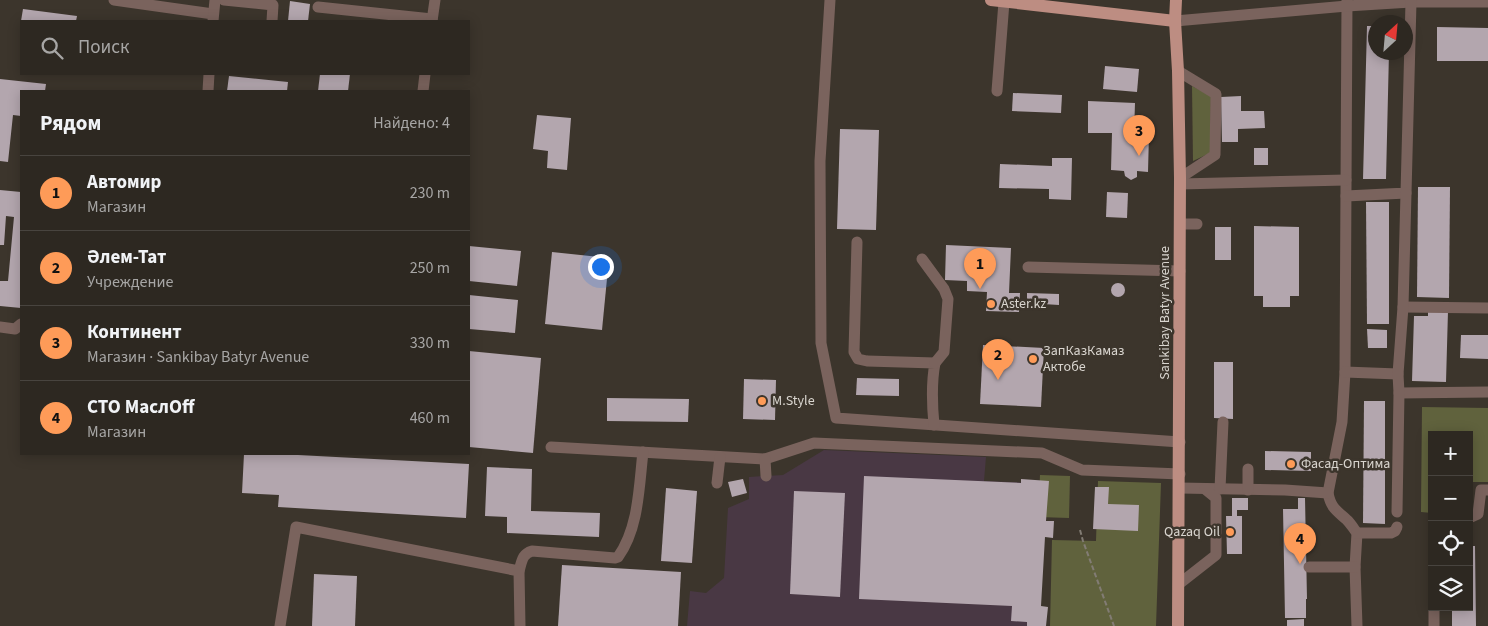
<!DOCTYPE html>
<html lang="ru">
<head>
<meta charset="utf-8">
<style>
  body { margin:0; font-family:"Source Sans 3",sans-serif; background:#39342e; color:#f1f3f6 }
  .controls { position:absolute; right:15px; bottom:15px; display:grid; overflow:hidden; border-radius:0px; box-shadow:0 2px 12px #0003 }
  .controls button { width:45px; height:45px; display:grid; place-items:center; padding:0; border:0; border-bottom:1px solid #48443f; background:#2d2821; color:#f1f3f6; font:25px sans-serif }
  .compass { position:absolute; left:1368px; top:15px; width:45px; height:45px; border-radius:50%; background:#2d2821; box-shadow:0 2px 12px #0003; rotate:26deg }
  .you { position:absolute; left:600px; top:266px; width:18px; height:18px; margin:-12px; border:4px solid #fff; border-radius:50%; background:#1a73e8; box-shadow:0 0 0 8px #1a73e833 }
  .badge { display:grid; place-items:center; width:32px; height:32px; border-radius:50%; background:#fe9b58; color:#111; font-size:16px; font-weight:700 }
  .pin { position:absolute; translate:-50% -41px; filter:drop-shadow(0 1px 2px #0008) }
  .pin::after { content:''; position:absolute; top:26px; width:18px; height:15px; background:inherit; clip-path:polygon(0 0,100% 0,50% 100%) }
  .list { margin:0; padding:0; list-style:none }
  h2 { display:flex; justify-content:space-between; align-items:center; height:65px; margin:0; padding:0 20px; font-size:21px }
  h2 small { font-size:16px; font-weight:400; color:#a7a6a5 }
  .list li { display:grid; grid-template-columns:32px 1fr auto; gap:15px; align-items:center; box-sizing:border-box; height:75px; padding:0 20px; border-top:1px solid #48443f }
  .list b { display:block; font-size:19px; white-space:nowrap }
  .list p { margin:0; font-size:16px; white-space:nowrap; color:#a7a6a5 }
  .list em { font-size:16px; font-style:normal; color:#a7a6a5 }
  .icon { flex:none; width:28px; height:28px; fill:none; stroke:currentColor; stroke-width:2; stroke-linecap:round; stroke-linejoin:round }
  .map { position:relative; flex:none; width:1488px; height:626px; overflow:hidden }
  .search { position:absolute; background:#2d2821; box-shadow:0 2px 12px #0003; left:20px; top:20px; width:450px; height:55px; display:flex; align-items:center; gap:12px; box-sizing:border-box; padding:0 18px; border-radius:0px; color:#a7a6a5; font-size:19px }
  .panel { position:absolute; background:#2d2821; box-shadow:0 2px 12px #0003; left:20px; top:90px; width:450px; height:365px; border-radius:0px }
  .map>svg:first-child { display:block }
  .industrial { fill:#493844 }
  .green { fill:#60623d }
  .building { fill:#b3a6ae }
  .lines { fill:none; stroke-linecap:round; stroke-linejoin:round }
  .path { stroke:#827c74; stroke-width:2; stroke-dasharray:5 2.5; stroke-linecap:butt }
  .minor { stroke:#7a635d; stroke-width:11 }
  .major { stroke:#bd8d82; stroke-width:12 }
  .poi-dot { fill:#fe9b58; stroke:#3c352c; stroke-width:2 }
  .labels { text-anchor:middle; dominant-baseline:central; stroke-width:5; stroke-linejoin:round; paint-order:stroke }
  .poi-label { font-size:14px; fill:#d9d5cf; stroke:#3c352c; text-anchor:start }
  .street-label { font-size:14px; fill:#d9d5cf; stroke:#3c352c }
</style>
</head>
<body>
<div class="map">
<svg width="1488" height="626" viewBox="0 0 1488 626">
  <rect width="100%" height="100%" fill="#3c352c"/>
  <path class="industrial" d="M 824,450 L 986,457 L 984,481 L 1035,483 L 1027,626 L 687,626 L 690,591 L 706,593 L 724,578 L 728,508 L 749,499 L 749,477 L 783,475 Z"/>
  <g class="green">
    <path d="M 1192,86 L 1211,96 L 1210,153 L 1193,161 Z"/>
    <path d="M 1422,407 L 1488,408 L 1488,482 L 1473,482 L 1473,513 L 1469,513 L 1469,435 L 1432,435 L 1432,513 L 1421,512 Z"/>
    <path d="M 1040,475 L 1070,476 L 1069,518 L 1038,517 Z"/>
    <path d="M 1098,481 L 1161,483 L 1156,626 L 1050,626 L 1052,540 L 1096,541 Z"/>
  </g>
  <g class="building">
    <path d="M 290,1 L 310,4 L 308,21 L 288,21 Z"/>
    <path d="M 23,9 L 77,16 L 76,21 L 21,21 Z"/>
    <path d="M 1367,26 L 1376,26 L 1376,52 L 1389,52 L 1386,179 L 1363,179 Z"/>
    <path d="M 1437,27 L 1488,28 L 1488,61 L 1437,61 Z"/>
    <path d="M 1105,66 L 1139,69 L 1137,92 L 1103,89 Z"/>
    <path d="M 320,74 L 350,74 L 348,91 L 318,91 Z"/>
    <path d="M 229,76 L 288,82 L 287,91 L 227,91 Z"/>
    <path d="M 0,79 L 46,84 L 45,91 L 21,91 L 21,116 L 13,115 L 8,162 L 0,161 Z"/>
    <path d="M 1013,93 L 1062,95 L 1061,113 L 1012,111 Z"/>
    <path d="M 1241,96 L 1241,111 L 1264,111 L 1265,128 L 1238,129 L 1238,142 L 1222,142 L 1221,97 Z"/>
    <path d="M 1088,101 L 1135,103 L 1134,134 L 1149,134 L 1148,172 L 1137,171 L 1137,177 L 1131,180 L 1125,176 L 1124,171 L 1111,170 L 1112,133 L 1088,133 Z"/>
    <path d="M 537,115 L 571,118 L 567,170 L 547,168 L 548,151 L 533,149 Z"/>
    <path d="M 840,129 L 879,130 L 876,230 L 837,229 Z"/>
    <rect x="1254" y="148" width="14" height="17"/>
    <path d="M 1052,158 L 1072,158 L 1071,200 L 1049,199 L 1049,189 L 999,188 L 1000,164 L 1052,166 Z"/>
    <path d="M 1418,187 L 1450,187 L 1449,298 L 1417,297 Z"/>
    <path d="M 0,190 L 21,192 L 21,308 L 0,306 L 0,281 L 8,281 L 14,217 L 6,216 L 4,245 L 0,245 Z"/>
    <path d="M 1107,192 L 1128,193 L 1127,218 L 1106,217 Z"/>
    <path d="M 1366,202 L 1389,202 L 1389,324 L 1367,324 Z"/>
    <path d="M 1254,226 L 1299,227 L 1299,296 L 1290,296 L 1290,307 L 1263,307 L 1263,296 L 1254,296 Z"/>
    <rect x="1215" y="227" width="16" height="33"/>
    <path d="M 946,245 L 1011,248 L 1009,293 L 1020,293 L 1019,312 L 986,311 L 987,292 L 967,291 L 967,281 L 945,280 Z"/>
    <path d="M 469,246 L 521,251 L 517,286 L 469,281 Z"/>
    <path d="M 552,252 L 609,258 L 602,330 L 545,324 Z"/>
    <circle cx="1118" cy="290" r="7"/>
    <path d="M 1027,293 L 1059,294 L 1059,305 L 1027,303 Z"/>
    <path d="M 469,295 L 518,300 L 515,333 L 469,329 Z"/>
    <path d="M 1428,311 L 1448,311 L 1446,382 L 1412,381 L 1414,316 L 1428,316 Z"/>
    <path d="M 1367,329 L 1387,330 L 1387,348 L 1368,348 Z"/>
    <path d="M 1461,335 L 1488,335 L 1488,359 L 1460,358 Z"/>
    <path d="M 983,345 L 1044,348 L 1041,407 L 980,404 Z"/>
    <path d="M 469,351 L 541,358 L 533,453 L 469,447 Z"/>
    <path d="M 1214,362 L 1233,362 L 1233,419 L 1214,418 Z"/>
    <path d="M 857,378 L 899,379 L 899,396 L 856,395 Z"/>
    <path d="M 744,379 L 776,380 L 775,420 L 743,419 Z"/>
    <path d="M 607,398 L 689,399 L 688,422 L 607,421 Z"/>
    <path d="M 1364,401 L 1385,401 L 1385,524 L 1363,523 Z"/>
    <path d="M 1265,451 L 1311,452 L 1311,471 L 1265,470 Z"/>
    <path d="M 244,454 L 279,454 L 469,464 L 466,518 L 278,507 L 279,495 L 242,493 Z"/>
    <path d="M 487,467 L 532,469 L 531,511 L 600,513 L 599,537 L 507,533 L 507,517 L 485,516 Z"/>
    <path d="M 864,476 L 1021,483 L 1021,479 L 1049,481 L 1046,521 L 1054,521 L 1053,538 L 1045,537 L 1041,606 L 1048,607 L 1046,626 L 1027,626 L 1027,622 L 1011,621 L 1012,606 L 859,599 Z"/>
    <path d="M 743,479 L 747,493 L 732,497 L 728,482 Z"/>
    <path d="M 1095,487 L 1109,487 L 1108,504 L 1139,505 L 1138,531 L 1093,529 Z"/>
    <path d="M 666,488 L 697,491 L 692,563 L 661,561 Z"/>
    <path d="M 794,491 L 845,493 L 840,597 L 790,594 Z"/>
    <path d="M 1232,498 L 1248,498 L 1248,510 L 1237,510 L 1237,516 L 1242,516 L 1242,554 L 1227,554 L 1226,516 L 1232,516 Z"/>
    <path d="M 1298,498 L 1305,498 L 1307,599 L 1306,599 L 1306,618 L 1285,618 L 1283,509 L 1298,509 Z"/>
    <path d="M 1469,546 L 1475,546 L 1476,626 L 1452,626 L 1452,607 L 1469,607 Z"/>
    <path d="M 562,565 L 681,572 L 678,626 L 558,626 Z"/>
    <path d="M 314,574 L 357,576 L 355,626 L 312,626 Z"/>
    <path d="M 1304,619 L 1304,626 L 1287,626 L 1287,620 Z"/>
  </g>
  <g class="lines">
    <path class="path" d="M 1080,530 L 1083,541 L 1114,626"/>
    <g class="minor">
      <path d="M 114,0 L 213,14"/>
      <path d="M 224,0 L 273,5 L 272,21"/>
      <path d="M 830,0 L 820,161 L 821,343 L 836,418 L 1180,442"/>
      <path d="M 1347,0 L 1345,372 L 1342,422 L 1328,493 C 1331,508 1336,510 1347,520 C 1351,524 1354,529 1357,533 L 1355,567 L 1357,626"/>
      <path d="M 318,7 L 432,19"/>
      <path d="M 213,21 L 215,0"/>
      <path d="M 432,21 L 435,0"/>
      <path d="M 1175,21 L 1347,6 L 1411,2 L 1488,2"/>
      <path d="M 1178,71 L 1216,94 L 1215,155 L 1180,178"/>
      <path d="M 208,91 L 209,74"/>
      <path d="M 423,91 L 425,74"/>
      <path d="M 997,91 L 1004,2"/>
      <path d="M 1180,184 L 1346,180"/>
      <path d="M 1346,196 L 1406,193 L 1411,2"/>
      <path d="M 1180,224 L 1197,224"/>
      <path d="M 857,242 L 854,352 L 858,359 L 867,361 L 935,363 C 931,384 932,404 934,425"/>
      <path d="M 922,259 L 944,289 L 948,299 L 944,352 L 935,363"/>
      <path d="M 1028,267 L 1180,271"/>
      <path d="M 1403,307 L 1488,308"/>
      <path d="M 0,327 L 15,329 L 21,324"/>
      <path d="M 1345,372 L 1398,374"/>
      <path d="M 1399,393 L 1488,392"/>
      <path d="M 551,447 L 765,459 L 814,443 L 1042,453 L 1082,470 L 1180,474"/>
      <path d="M 765,459 L 766,476"/>
      <path d="M 717,483 L 720,457"/>
      <path d="M 1180,488 L 1285,490 L 1328,493"/>
      <path d="M 1220,489 L 1223,422"/>
      <path d="M 1248,490 L 1248,469"/>
      <path d="M 1397,512 L 1399,393 L 1398,374 L 1403,307 L 1406,193"/>
      <path d="M 1469,518 L 1478,514 L 1481,490 L 1488,490"/>
      <path d="M 1357,533 L 1391,533 L 1395,531 L 1397,527"/>
      <path d="M 1309,567 L 1355,567"/>
      <path d="M 519,571 C 522,561 522,554 532,551 L 615,558 L 618,557 C 639,528 639,486 643,452"/>
      <path d="M 1179,584 L 1216,555 L 1216,498 L 1205,489"/>
      <path d="M 280,626 L 296,527 L 519,571 L 520,626"/>
      <path d="M 1434,626 L 1434,607"/>
    </g>
    <g class="major">
      <path d="M 991,0 L 1175,21"/>
      <path d="M 1176,0 L 1175,21 L 1178,71 L 1180,178 L 1178,626"/>
    </g>
  </g>
  <g class="poi-dot">
    <circle cx="991" cy="304" r="5"/>
    <circle cx="1033" cy="359" r="5"/>
    <circle cx="762" cy="401" r="5"/>
    <circle cx="1291" cy="464" r="5"/>
    <circle cx="1230" cy="532" r="5"/>
  </g>
  <g class="labels">
    <g class="poi-label">
      <text x="1001" y="304">Aster.kz</text>
      <text x="1043" y="351">ЗапКазКамаз<tspan x="1043" dy="16">Актобе</tspan></text>
      <text x="772" y="401">M.Style</text>
      <text x="1301" y="464">Фасад-Оптима</text>
      <text x="1220" y="532" text-anchor="end">Qazaq Oil</text>
    </g>
    <g class="street-label">
      <text transform="translate(1165 313) rotate(-90)">Sankibay Batyr Avenue</text>
    </g>
  </g>
</svg>
<div class="controls">
<button>+</button>
<button>−</button>
<button><svg class="icon" aria-label="locate" viewBox="0 0 24 24"><circle cx="12" cy="12" r="6"/><path d="M12 2v4M12 18v4M2 12h4M18 12h4"/></svg></button>
<button><svg class="icon" aria-label="layers" viewBox="0 0 24 24"><path d="M12 4l9 5-9 5-9-5zM3 14l9 5 9-5"/></svg></button>
</div>
<svg class="compass" viewBox="-18 -18 36 36"><path d="M0-13l5 13h-10z" fill="#e53935"/><path d="M0 13l5-13h-10z" fill="#a7a6a5"/></svg>
<div class="you"></div>
<div class="pin badge" style="left:980px;top:289px">1</div>
<div class="pin badge" style="left:998px;top:380px">2</div>
<div class="pin badge" style="left:1139px;top:156px">3</div>
<div class="pin badge" style="left:1300px;top:564px">4</div>
<div class="search"><svg class="icon" aria-label="search" viewBox="0 0 24 24"><circle cx="10" cy="10" r="6"/><path d="M15 15l6 6"/></svg>Поиск</div>
<section class="panel">
<h2>Рядом<small>Найдено: 4</small></h2>
<ul class="list">
<li><span class="badge">1</span><div><b>Автомир</b><p>Магазин</p></div><em>230 m</em></li>
<li><span class="badge">2</span><div><b>Әлем-Тат</b><p>Учреждение</p></div><em>250 m</em></li>
<li><span class="badge">3</span><div><b>Континент</b><p>Магазин · Sankibay Batyr Avenue</p></div><em>330 m</em></li>
<li><span class="badge">4</span><div><b>СТО МаслOff</b><p>Магазин</p></div><em>460 m</em></li>
</ul>
</section>
</div>
</body>
</html>
